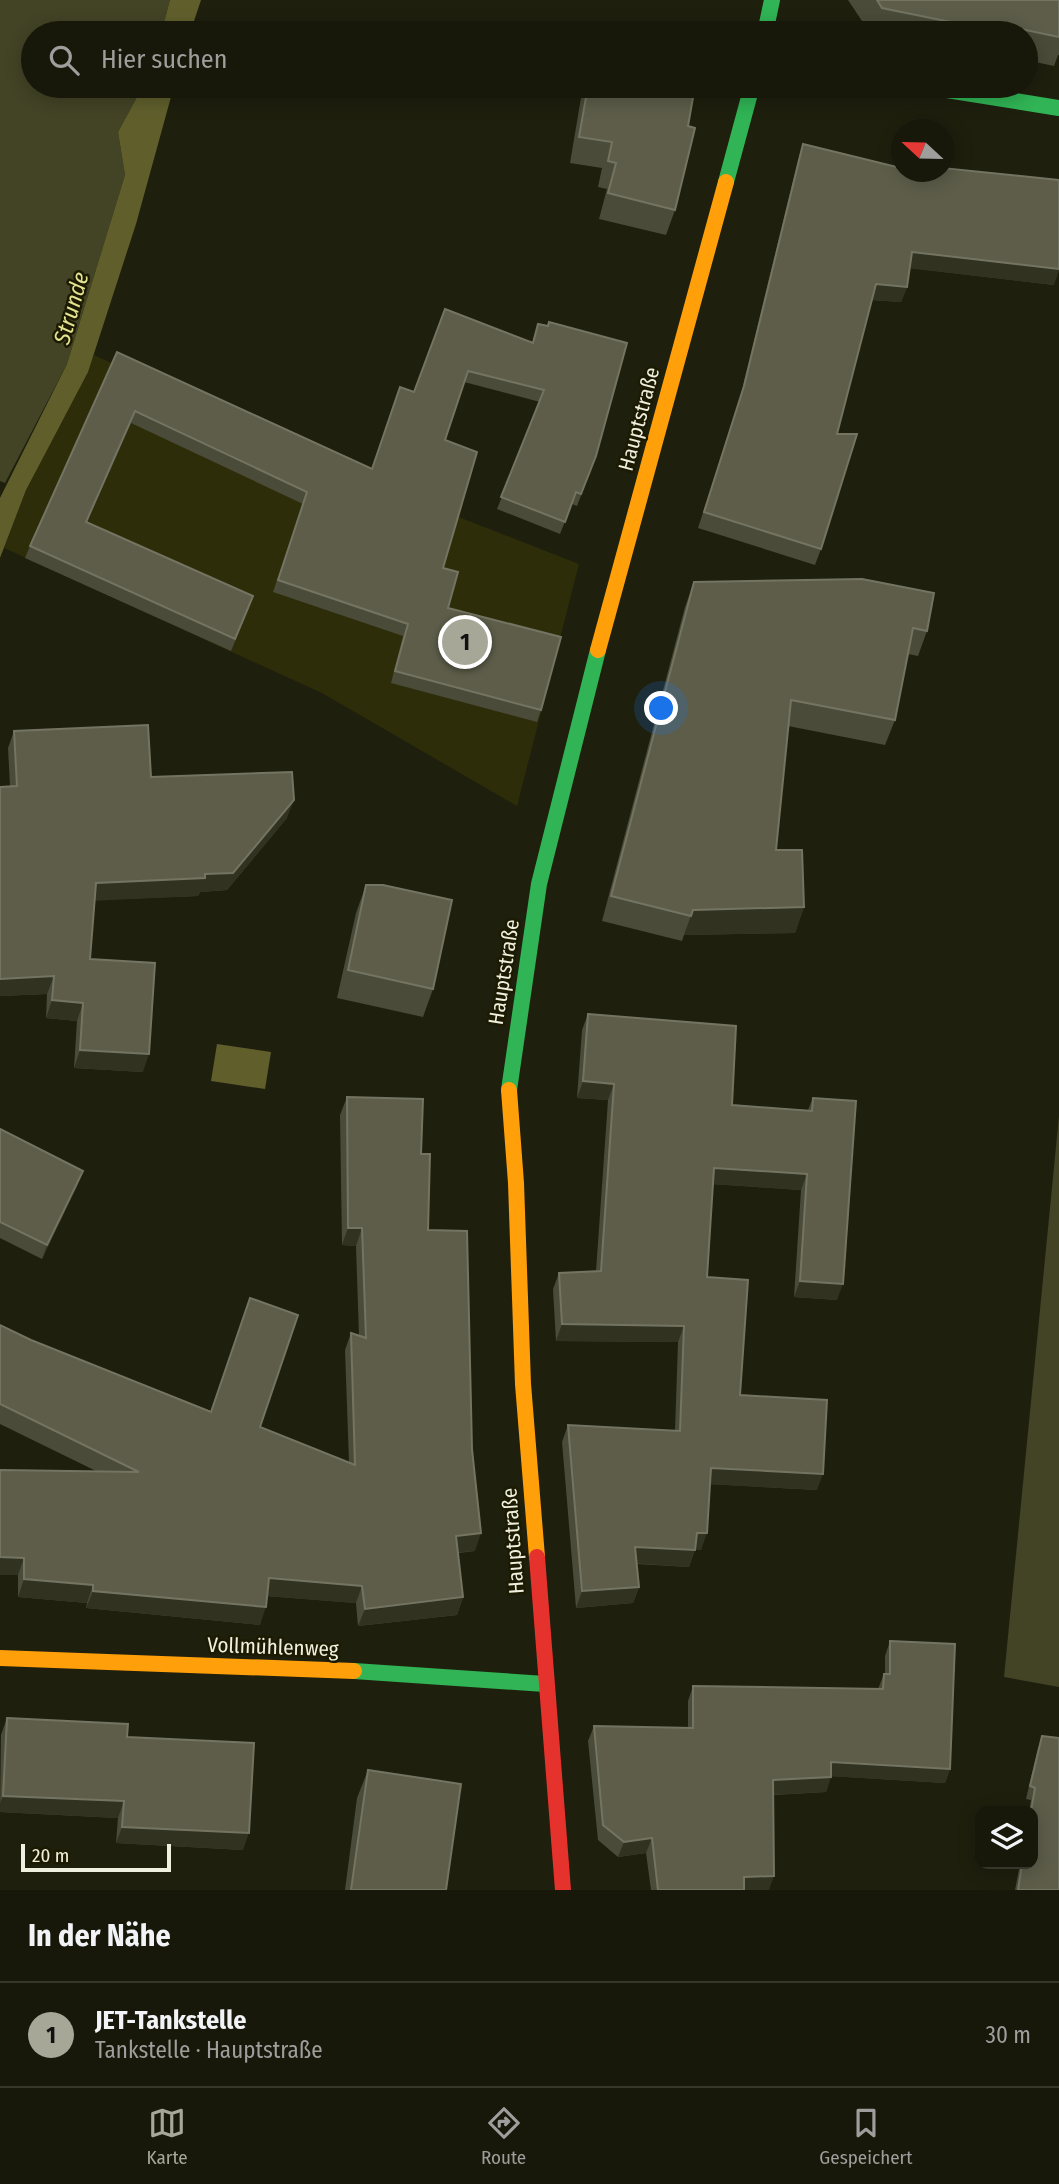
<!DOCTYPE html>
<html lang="de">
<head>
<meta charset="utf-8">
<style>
  body { margin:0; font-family:"Fira Sans Condensed",sans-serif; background:#202013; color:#f1f3f6 }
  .controls { position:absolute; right:21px; bottom:21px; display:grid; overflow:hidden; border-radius:14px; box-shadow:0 4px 18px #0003 }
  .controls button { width:63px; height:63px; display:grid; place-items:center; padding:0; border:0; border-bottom:2px solid #36362b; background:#17170a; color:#f1f3f6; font:35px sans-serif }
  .compass { position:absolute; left:891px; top:119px; width:63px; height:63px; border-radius:50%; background:#17170a; box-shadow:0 4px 18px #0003; rotate:292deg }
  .scale { position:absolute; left:21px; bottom:18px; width:150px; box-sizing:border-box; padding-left:7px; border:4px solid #eff0df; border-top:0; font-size:19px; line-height:24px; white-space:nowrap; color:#eff0df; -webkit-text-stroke:5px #1c1b01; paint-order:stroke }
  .you { position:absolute; left:662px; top:709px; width:24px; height:24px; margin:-18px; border:5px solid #fff; border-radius:50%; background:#1a73e8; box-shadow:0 0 0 10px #1a73e833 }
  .badge { display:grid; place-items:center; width:46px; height:46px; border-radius:50%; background:#a6a796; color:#111; font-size:23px; font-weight:700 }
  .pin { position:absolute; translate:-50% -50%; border:4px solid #fff; box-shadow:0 2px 7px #0006 }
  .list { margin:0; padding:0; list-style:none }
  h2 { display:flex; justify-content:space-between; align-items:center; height:91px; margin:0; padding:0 28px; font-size:30px }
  h2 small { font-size:23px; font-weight:400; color:#9e9f9c }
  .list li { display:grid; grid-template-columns:46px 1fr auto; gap:21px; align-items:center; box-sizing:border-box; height:105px; padding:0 28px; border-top:2px solid #36362b }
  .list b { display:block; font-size:26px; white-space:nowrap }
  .list p { margin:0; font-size:23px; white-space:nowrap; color:#9e9f9c }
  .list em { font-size:23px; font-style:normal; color:#9e9f9c }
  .icon { flex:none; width:38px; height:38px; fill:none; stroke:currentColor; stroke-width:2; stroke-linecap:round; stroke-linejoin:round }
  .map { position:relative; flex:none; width:1059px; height:1890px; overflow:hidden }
  .search { position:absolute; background:#17170a; box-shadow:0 4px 18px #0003; left:21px; right:21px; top:21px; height:77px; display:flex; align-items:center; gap:18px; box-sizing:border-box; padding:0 24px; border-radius:38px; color:#9e9f9c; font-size:26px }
  .sheet { height:196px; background:#17170a }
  nav { display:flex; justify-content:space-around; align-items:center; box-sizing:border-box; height:98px; border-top:2px solid #36362b; background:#17170a; font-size:19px; color:#9e9f9c }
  nav a { display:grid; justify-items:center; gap:4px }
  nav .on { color:#a6a796 }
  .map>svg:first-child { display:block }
  .built { fill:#2e2d0a }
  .green { fill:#434326 }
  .water { fill:#605f2c }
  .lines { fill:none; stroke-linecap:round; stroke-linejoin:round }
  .fast { stroke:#30b455; stroke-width:16 }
  .slow { stroke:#ff9f0a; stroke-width:16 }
  .jam { stroke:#e5322d; stroke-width:16 }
  .wall { fill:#4b4b39 }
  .shaded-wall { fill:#323220 }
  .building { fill:#5d5d4a; stroke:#747462; stroke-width:2 }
  .labels { text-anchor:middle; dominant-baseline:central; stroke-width:5; stroke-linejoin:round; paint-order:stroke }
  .street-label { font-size:21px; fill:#eff0df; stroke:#1c1b01 }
  .water-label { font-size:23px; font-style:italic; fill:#e5e491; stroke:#1c1b01 }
</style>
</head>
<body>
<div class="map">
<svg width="1059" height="1890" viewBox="0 0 1059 1890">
  <rect width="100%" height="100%" fill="#1f1f0e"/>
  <path class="built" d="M 94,355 L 384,488 L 579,564 L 517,806 L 322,693 L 4,548 L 26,490 Z"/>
  <g class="green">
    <path d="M 0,0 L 170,0 L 161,33 L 33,33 L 33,86 L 143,86 L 118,132 L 125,175 L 67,364 L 5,483 L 0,481 Z"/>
    <path d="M 1059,1116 L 1059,1687 L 1004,1677 Z"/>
  </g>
  <g class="water">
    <path d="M 170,0 L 201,0 L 190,33 L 161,33 Z"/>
    <path d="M 143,86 L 174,86 L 136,224 L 88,372 L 26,490 L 0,558 L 0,498 L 67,364 L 125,175 L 118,132 Z"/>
    <path d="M 217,1044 L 271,1052 L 265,1089 L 211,1081 Z"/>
  </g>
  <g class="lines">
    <g class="fast">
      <path d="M 765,33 L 772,0"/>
      <path d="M 922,86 L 1059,108"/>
      <path d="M 726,182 L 752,86"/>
      <path d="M 509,1090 L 539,884 L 598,650"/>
      <path d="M 354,1671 L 545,1684"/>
    </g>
    <g class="slow">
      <path d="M 598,650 L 726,182"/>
      <path d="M 509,1090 L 516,1183 L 523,1384 L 537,1557"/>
      <path d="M 0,1658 L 354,1671"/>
    </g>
    <path class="jam" d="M 537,1557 L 563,1890"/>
  </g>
  <g class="wall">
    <path d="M 848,0 L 1059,0 L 1059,55 L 1058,55 L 1054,66 L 1026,60 L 1026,33 L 870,33 Z"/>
    <path d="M 583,86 L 695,86 L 675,210 L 666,235 L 599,219 L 607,189 L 598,187 L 602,168 L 570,163 Z"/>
    <path d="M 803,144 L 932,175 L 933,172 L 943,172 L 1054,285 L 910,268 L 907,287 L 901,302 L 872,300 L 837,434 L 821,549 L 815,565 L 698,528 L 739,402 L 798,160 Z"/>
    <path d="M 549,322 L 596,456 L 577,506 L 572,504 L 560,534 L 497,509 L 540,402 L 464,382 L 445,440 L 443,568 L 448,608 L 541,710 L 537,722 L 391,683 L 403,636 L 273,592 L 303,504 L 131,423 L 87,522 L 249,608 L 231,651 L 25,558 L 30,546 L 117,352 L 372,468 L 414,392 L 532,343 L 538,324 L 547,326 Z"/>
    <path d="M 694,582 L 927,631 L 918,656 L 908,654 L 895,720 L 885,745 L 788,726 L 776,850 L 804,907 L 795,933 L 684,935 L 682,941 L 602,921 L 685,607 Z"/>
    <path d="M 14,731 L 151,777 L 287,818 L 227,890 L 200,892 L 198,896 L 95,900 L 90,959 L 143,1072 L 74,1068 L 77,1021 L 46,1018 L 47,994 L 0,996 L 0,787 L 10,786 L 8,748 Z"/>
    <path d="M 366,885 L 433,989 L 423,1017 L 337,998 L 356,913 Z"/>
    <path d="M 588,1014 L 732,1105 L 808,1110 L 813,1098 L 837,1300 L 794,1297 L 801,1190 L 713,1184 L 707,1277 L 740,1395 L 817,1490 L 710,1484 L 701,1550 L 695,1549 L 689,1567 L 637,1564 L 639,1587 L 633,1603 L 576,1608 L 562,1442 L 568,1425 L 675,1431 L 678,1342 L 556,1341 L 553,1289 L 559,1273 L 596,1271 L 608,1100 L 577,1098 L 582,1030 Z"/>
    <path d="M 347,1097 L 421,1154 L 428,1230 L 475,1551 L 458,1553 L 463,1597 L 457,1615 L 358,1626 L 356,1603 L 267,1596 L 260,1625 L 86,1608 L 87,1603 L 18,1597 L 18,1575 L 0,1575 L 96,1471 L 0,1424 L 0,1325 L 31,1340 L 211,1411 L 260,1427 L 349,1462 L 345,1350 L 351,1333 L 359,1336 L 356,1246 L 342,1245 L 340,1115 Z"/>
    <path d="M 0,1129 L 78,1184 L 42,1259 L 0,1238 Z"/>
    <path d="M 890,1641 L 950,1769 L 945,1783 L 831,1776 L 826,1792 L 774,1795 L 769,1890 L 651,1890 L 646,1853 L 618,1857 L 598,1840 L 588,1741 L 594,1726 L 688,1728 L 688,1701 L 693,1686 L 878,1689 L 884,1674 L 885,1674 L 885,1656 Z"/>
    <path d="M 7,1718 L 127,1737 L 243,1850 L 116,1843 L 118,1818 L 0,1812 L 1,1735 Z"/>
    <path d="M 1042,1736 L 1059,1890 L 1015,1890 L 1020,1864 L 1033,1864 L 1033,1811 L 1029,1811 L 1031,1800 L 1026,1799 L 1038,1748 Z"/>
    <path d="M 368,1770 L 446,1890 L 345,1890 L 357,1798 Z"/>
  </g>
  <g class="shaded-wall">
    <path d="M 912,252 L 1059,269 L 1059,271 L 1054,285 L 906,268 Z"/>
    <path d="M 876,284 L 907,287 L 901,302 L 870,300 Z"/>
    <path d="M 135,411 L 131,423 L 82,533 L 86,522 Z"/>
    <path d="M 294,800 L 287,818 L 227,890 L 200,892 L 198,896 L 90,901 L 96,883 Z"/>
    <path d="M 804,907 L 795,933 L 684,935 L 693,910 Z"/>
    <path d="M 54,976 L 47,994 L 0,996 L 0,979 Z"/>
    <path d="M 52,1000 L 83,1003 L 77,1021 L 46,1018 Z"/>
    <path d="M 80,1050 L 149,1054 L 143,1072 L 74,1068 Z"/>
    <path d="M 583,1081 L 614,1084 L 608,1100 L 577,1098 Z"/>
    <path d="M 714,1168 L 807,1174 L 801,1190 L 708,1184 Z"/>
    <path d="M 83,1171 L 78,1184 L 42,1259 L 47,1245 Z"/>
    <path d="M 348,1228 L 362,1228 L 356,1246 L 342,1245 Z"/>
    <path d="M 800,1281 L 843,1284 L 837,1300 L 794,1297 Z"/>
    <path d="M 562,1324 L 684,1326 L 678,1342 L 556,1341 Z"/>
    <path d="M 711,1468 L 823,1474 L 817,1490 L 705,1484 Z"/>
    <path d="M 481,1533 L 475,1551 L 450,1553 L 456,1536 Z"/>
    <path d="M 697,1533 L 707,1533 L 701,1550 L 691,1549 Z"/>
    <path d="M 635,1547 L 695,1550 L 689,1567 L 630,1563 Z"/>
    <path d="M 0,1557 L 24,1558 L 18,1575 L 0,1575 Z"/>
    <path d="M 269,1578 L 362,1586 L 356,1603 L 263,1596 Z"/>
    <path d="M 24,1579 L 93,1585 L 87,1603 L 18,1597 Z"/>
    <path d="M 639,1587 L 633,1603 L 576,1608 L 582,1591 Z"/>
    <path d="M 93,1591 L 266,1607 L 260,1625 L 86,1608 Z"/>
    <path d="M 463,1597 L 457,1615 L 358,1626 L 365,1609 Z"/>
    <path d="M 831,1762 L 950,1769 L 945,1783 L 826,1776 Z"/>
    <path d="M 831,1777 L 826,1792 L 768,1795 L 773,1780 Z"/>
    <path d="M 3,1796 L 124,1801 L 118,1818 L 0,1812 L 0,1803 Z"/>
    <path d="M 122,1827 L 249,1833 L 243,1850 L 116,1843 Z"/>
    <path d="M 652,1838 L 646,1853 L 618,1857 L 624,1842 Z"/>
    <path d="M 774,1876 L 769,1890 L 739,1890 L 744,1877 Z"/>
  </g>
  <g class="building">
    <path d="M 877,0 L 1059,0 L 1059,37 L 1006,26 L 1005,33 L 882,8 Z"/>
    <path d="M 588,86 L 695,86 L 688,126 L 695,128 L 675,210 L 608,193 L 616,163 L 608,161 L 612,142 L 579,137 Z"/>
    <path d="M 803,144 L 901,168 L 901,172 L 917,172 L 934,176 L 934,172 L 943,172 L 943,168 L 1059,180 L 1059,269 L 912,252 L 907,287 L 876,284 L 837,434 L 857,434 L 821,549 L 704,512 L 744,386 Z"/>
    <path d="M 445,309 L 533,343 L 538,324 L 548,326 L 549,322 L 627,343 L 596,456 L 581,494 L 576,492 L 565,522 L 501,497 L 544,390 L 468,371 L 445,440 L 477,452 L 443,568 L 458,572 L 448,608 L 561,637 L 541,710 L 395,671 L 408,624 L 278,580 L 307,492 L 135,411 L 86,522 L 253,596 L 235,639 L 30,546 L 117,352 L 372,469 L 400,387 L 414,392 Z"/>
    <path d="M 862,579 L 934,593 L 927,631 L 913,628 L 895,720 L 791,700 L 776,850 L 802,850 L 804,907 L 693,910 L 691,916 L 611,896 L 694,582 Z"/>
    <path d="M 148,725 L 151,777 L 292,772 L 294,800 L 233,873 L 205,874 L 205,878 L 96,883 L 90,959 L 155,963 L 149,1054 L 80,1050 L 83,1003 L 52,1000 L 54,976 L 0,979 L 0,787 L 17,786 L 14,731 Z"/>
    <path d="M 366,885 L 383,885 L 452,900 L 433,989 L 348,970 Z"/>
    <path d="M 588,1014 L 736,1026 L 732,1105 L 812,1111 L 813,1098 L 856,1101 L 843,1284 L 800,1281 L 807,1174 L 714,1168 L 707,1277 L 748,1280 L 740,1395 L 827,1400 L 823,1474 L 711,1468 L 707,1533 L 697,1533 L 695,1550 L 635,1547 L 639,1587 L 582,1591 L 568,1425 L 680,1431 L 684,1326 L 562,1324 L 559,1273 L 601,1271 L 614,1084 L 583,1081 Z"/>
    <path d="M 347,1097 L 423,1099 L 421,1154 L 430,1154 L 428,1230 L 467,1231 L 472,1449 L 481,1533 L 456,1536 L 463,1597 L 365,1609 L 362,1586 L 269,1578 L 266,1607 L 93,1591 L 93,1585 L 24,1579 L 24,1558 L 0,1557 L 0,1470 L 139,1472 L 0,1404 L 0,1325 L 31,1340 L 211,1412 L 250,1298 L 298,1315 L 260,1427 L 355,1465 L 351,1333 L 366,1338 L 362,1228 L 348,1228 Z"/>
    <path d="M 0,1129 L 83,1171 L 47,1245 L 0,1222 Z"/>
    <path d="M 890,1641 L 955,1644 L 950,1769 L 831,1762 L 831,1777 L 773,1780 L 774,1876 L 744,1877 L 744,1890 L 658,1890 L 652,1838 L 624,1842 L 603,1825 L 594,1726 L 693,1728 L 693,1686 L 883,1689 L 884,1674 L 890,1674 Z"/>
    <path d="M 7,1718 L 128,1724 L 127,1737 L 254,1743 L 249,1833 L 122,1827 L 124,1801 L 3,1796 Z"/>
    <path d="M 1042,1736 L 1059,1738 L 1059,1890 L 1018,1890 L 1022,1864 L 1033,1864 L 1033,1811 L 1031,1811 L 1035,1788 L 1030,1786 Z"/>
    <path d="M 368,1770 L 461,1784 L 446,1890 L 351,1890 Z"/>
  </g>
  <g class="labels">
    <g class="street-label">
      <text transform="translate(639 419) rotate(-75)">Hauptstraße</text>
      <text transform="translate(504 972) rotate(-81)">Hauptstraße</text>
      <text transform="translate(513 1541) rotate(-94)">Hauptstraße</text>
      <text transform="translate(273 1647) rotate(2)">Vollmühlenweg</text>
    </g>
    <g class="water-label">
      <text transform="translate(71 308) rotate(-74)">Strunde</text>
    </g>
  </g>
</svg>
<div class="controls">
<button><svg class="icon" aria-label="layers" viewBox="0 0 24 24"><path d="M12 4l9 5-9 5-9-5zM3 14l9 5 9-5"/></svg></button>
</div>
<svg class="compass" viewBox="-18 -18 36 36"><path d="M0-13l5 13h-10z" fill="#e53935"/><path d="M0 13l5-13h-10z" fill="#9e9f9c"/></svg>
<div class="scale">20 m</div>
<div class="you"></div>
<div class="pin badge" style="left:465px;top:642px">1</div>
<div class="search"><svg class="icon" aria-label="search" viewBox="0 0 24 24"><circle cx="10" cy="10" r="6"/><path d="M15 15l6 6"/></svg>Hier suchen</div>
</div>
<section class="sheet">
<h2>In der Nähe<small></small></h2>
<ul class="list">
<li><span class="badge">1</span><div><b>JET-Tankstelle</b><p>Tankstelle · Hauptstraße</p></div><em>30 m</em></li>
</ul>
</section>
<nav>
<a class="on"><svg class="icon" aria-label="map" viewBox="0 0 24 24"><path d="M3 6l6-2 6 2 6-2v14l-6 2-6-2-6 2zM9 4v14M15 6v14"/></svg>Karte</a>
<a><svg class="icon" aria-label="directions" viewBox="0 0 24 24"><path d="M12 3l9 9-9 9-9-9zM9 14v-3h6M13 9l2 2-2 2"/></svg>Route</a>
<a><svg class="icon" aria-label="saved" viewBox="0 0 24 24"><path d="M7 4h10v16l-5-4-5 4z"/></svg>Gespeichert</a>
</nav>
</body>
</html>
